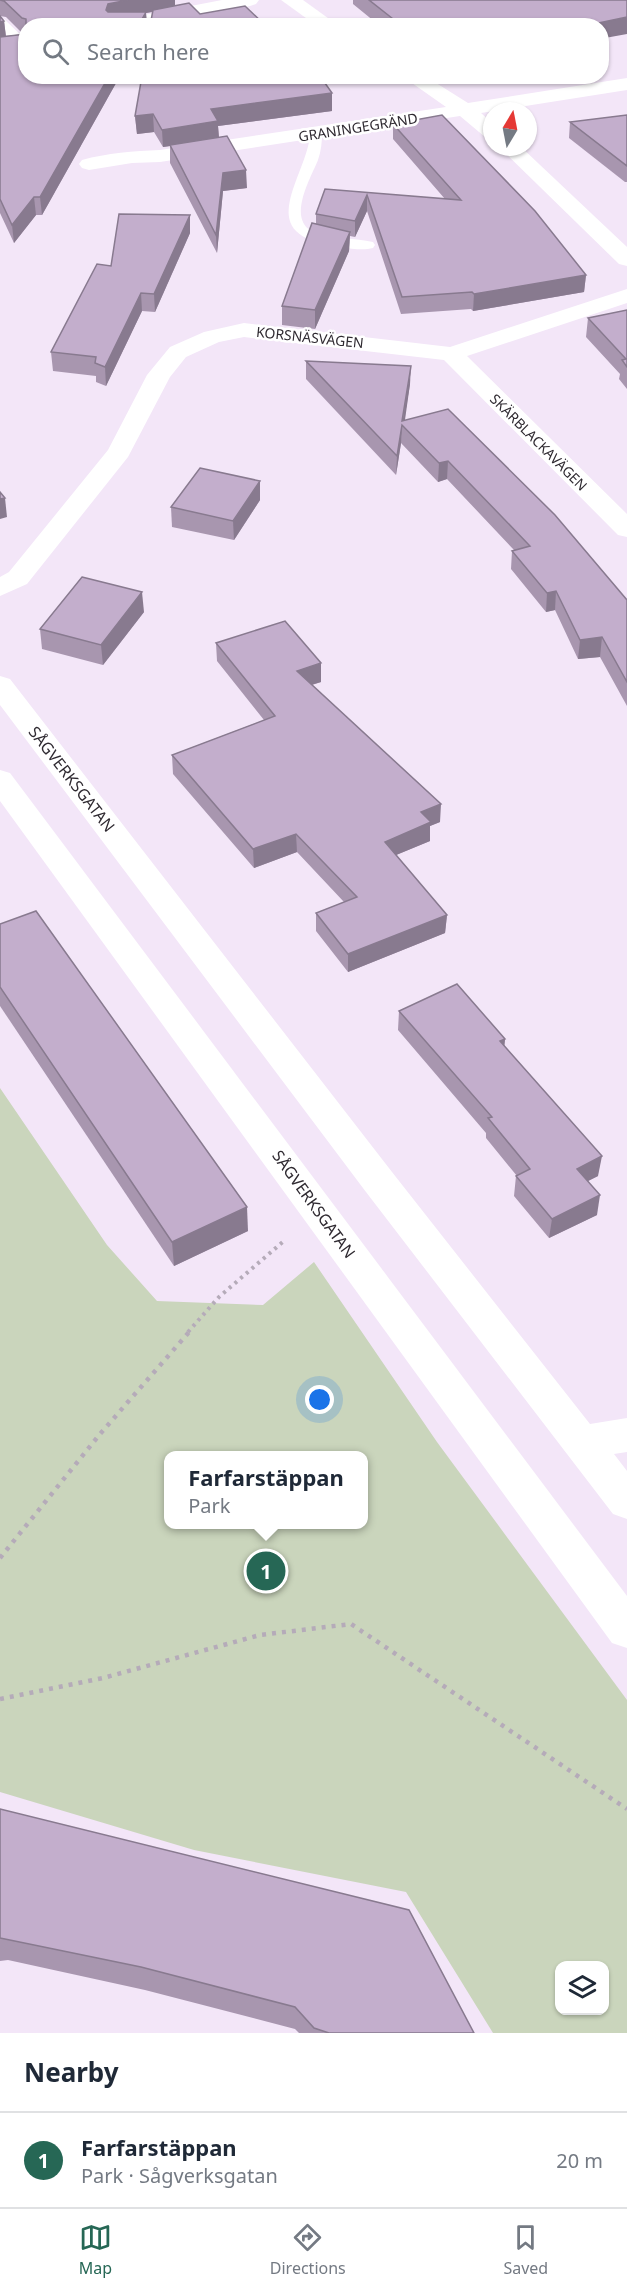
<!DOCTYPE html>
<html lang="en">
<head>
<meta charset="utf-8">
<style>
  body { margin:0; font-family:"Noto Sans",sans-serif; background:#f2f2f3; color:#1f2937 }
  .controls { position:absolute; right:18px; bottom:18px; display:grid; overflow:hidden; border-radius:12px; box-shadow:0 2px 4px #0004 }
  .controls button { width:54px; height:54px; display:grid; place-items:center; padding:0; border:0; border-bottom:2px solid #e0e1e3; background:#fff; color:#1f2937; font:30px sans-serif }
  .compass { position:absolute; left:483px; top:102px; width:54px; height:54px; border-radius:50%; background:#fff; box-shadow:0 2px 4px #0004; rotate:10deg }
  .you { position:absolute; left:320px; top:1400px; width:21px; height:21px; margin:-15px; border:4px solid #fff; border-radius:50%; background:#1a73e8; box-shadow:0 0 0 9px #1a73e833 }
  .badge { display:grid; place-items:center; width:39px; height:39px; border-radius:50%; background:#266755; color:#fff; font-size:20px; font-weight:700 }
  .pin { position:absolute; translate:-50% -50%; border:3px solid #fff; box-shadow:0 2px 6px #0006 }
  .popup { position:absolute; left:164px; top:1451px; width:204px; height:78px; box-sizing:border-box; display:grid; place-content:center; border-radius:12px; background:#fff; filter:drop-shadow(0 2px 4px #0005); font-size:20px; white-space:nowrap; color:#747a83 }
  .popup b { font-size:22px; color:#1f2937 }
  .popup::after { content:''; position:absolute; left:50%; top:100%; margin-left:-12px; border:12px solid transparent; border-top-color:#fff }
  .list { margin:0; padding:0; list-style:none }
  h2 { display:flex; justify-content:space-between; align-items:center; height:78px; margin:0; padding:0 24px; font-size:26px }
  h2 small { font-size:20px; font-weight:400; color:#747a83 }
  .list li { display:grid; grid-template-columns:39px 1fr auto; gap:18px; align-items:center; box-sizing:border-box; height:96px; padding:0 24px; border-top:2px solid #e0e1e3 }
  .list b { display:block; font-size:22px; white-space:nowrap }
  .list p { margin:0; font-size:20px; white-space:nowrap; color:#747a83 }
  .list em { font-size:20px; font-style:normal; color:#747a83 }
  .icon { flex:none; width:33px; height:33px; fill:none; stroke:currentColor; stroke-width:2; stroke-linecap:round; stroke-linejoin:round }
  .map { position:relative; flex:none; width:627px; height:2033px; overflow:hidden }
  .search { position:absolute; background:#fff; box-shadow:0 2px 4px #0004; left:18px; right:18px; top:18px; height:66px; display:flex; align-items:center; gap:15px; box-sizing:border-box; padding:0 21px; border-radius:24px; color:#747a83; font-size:22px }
  .sheet { height:174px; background:#fff }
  nav { display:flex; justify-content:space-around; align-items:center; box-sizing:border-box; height:84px; border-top:2px solid #e0e1e3; background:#fff; font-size:16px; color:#747a83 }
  nav a { display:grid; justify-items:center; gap:3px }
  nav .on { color:#266755 }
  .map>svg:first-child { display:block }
  .green { fill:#cad5bc; fill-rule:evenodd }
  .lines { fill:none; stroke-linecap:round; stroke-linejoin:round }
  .path-far1 { stroke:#b5abb9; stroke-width:4; stroke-dasharray:3 4.5; stroke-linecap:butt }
  .path { stroke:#b5abb9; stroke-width:4.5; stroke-dasharray:4 6; stroke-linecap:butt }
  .lane { fill:#fff; fill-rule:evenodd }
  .street { fill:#fff; fill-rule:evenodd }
  .wall { fill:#a896af }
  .shaded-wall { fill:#887a8f }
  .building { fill:#c3aecc; stroke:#887a8f; stroke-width:1.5 }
  .labels { text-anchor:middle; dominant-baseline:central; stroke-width:5; stroke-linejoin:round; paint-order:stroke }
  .far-street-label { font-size:14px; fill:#2f2a31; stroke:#fff }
  .street-label { font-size:16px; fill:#2f2a31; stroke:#fff }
</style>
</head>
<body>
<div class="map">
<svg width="627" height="2033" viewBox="0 0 627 2033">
  <rect width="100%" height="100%" fill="#f3e6f8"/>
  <path class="green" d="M 0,1088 L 107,1245 L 157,1301 L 263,1305 L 314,1262 L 437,1442 L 627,1700 L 627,2033 L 493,2033 L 406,1892 L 194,1850 L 0,1792 ZM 168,1456 L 364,1456 L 364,1524 L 168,1524 ZM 560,1966 L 604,1966 L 604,2010 L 560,2010 Z"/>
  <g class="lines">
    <path class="path-far1" d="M 188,1332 L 219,1297 L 285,1240"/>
    <g class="path">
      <path d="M 0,1558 L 100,1434 L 190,1331"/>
      <path d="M 0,1699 L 103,1678 L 260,1635 L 351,1624 L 627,1809"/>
    </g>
    <g class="lane">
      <path d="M 0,18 L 4,19 L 26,40 L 26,46 L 18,46 L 0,29 Z"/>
      <path d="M 316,129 L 322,133 C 322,143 321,151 318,160 C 310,180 284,223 318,234 C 335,239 355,238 373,242 L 375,245 L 373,248 C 359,252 337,246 323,243 C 255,230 309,172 310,133 Z"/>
    </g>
    <g class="street">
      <path d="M 222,0 L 259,0 L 256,4 L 250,6 L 149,26 L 109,26 L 111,22 L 118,20 Z"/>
      <path d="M 281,0 L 303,0 L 339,26 L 317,26 Z"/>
      <path d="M 402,76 L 425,76 L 468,103 L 627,78 L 627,90 L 481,113 L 492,123 L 492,139 L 485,137 L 460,116 L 160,162 L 132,163 L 89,170 L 82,168 L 79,164 L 82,160 C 107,153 134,151 160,150 L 446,107 Z"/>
      <path d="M 499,147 L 521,147 L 627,247 L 627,266 L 619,264 Z"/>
      <path d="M 627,289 L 627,303 L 467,356 L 627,514 L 627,537 L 618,535 L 444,360 L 244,337 L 219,342 L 186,357 L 170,377 L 128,457 L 27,584 L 0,596 L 0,577 L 9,572 L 108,450 L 147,375 L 170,347 L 204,332 L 244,323 L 450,347 Z"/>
      <path d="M 0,676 L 10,679 L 392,1172 L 590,1424 L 627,1418 L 627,1452 L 614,1454 L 627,1471 L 627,1519 L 613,1514 L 366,1192 L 0,705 Z"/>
      <path d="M 0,770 L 10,773 L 627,1596 L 627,1648 L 612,1643 L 0,801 Z"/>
    </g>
  </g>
  <g class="wall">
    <path d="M 0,0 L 175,6 L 200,14 L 266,26 L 153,12 L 146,13 L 147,26 L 26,26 L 26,76 L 120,76 L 42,215 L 36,215 L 14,243 L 0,213 L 0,16 L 4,21 L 6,36 L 23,34 L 6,17 L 0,16 Z"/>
    <path d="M 353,0 L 627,0 L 605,38 L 604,45 L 602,26 L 380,26 L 353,4 Z"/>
    <path d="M 483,76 L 527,76 L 489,83 Z"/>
    <path d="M 332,93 L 332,111 L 218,126 L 219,137 L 247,188 L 223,191 L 217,253 L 170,163 L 170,146 L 163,147 L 154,132 L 137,134 L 135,116 Z"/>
    <path d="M 627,115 L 627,182 L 625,182 L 569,138 L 570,122 Z"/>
    <path d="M 393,124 L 586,275 L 584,292 L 473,311 L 471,309 L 401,314 L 367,211 L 355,237 L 350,236 L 349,251 L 315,329 L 282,325 L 282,306 L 316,224 L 316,214 L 325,189 L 445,199 L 393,139 Z"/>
    <path d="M 190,215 L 190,233 L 155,312 L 142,311 L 106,386 L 96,382 L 96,376 L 53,371 L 51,352 L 111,266 Z"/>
    <path d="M 627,310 L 627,389 L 619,379 L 620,374 L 586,337 L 588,318 Z"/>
    <path d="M 306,361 L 410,384 L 404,421 L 627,600 L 627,706 L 600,657 L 578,659 L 555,610 L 546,612 L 511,569 L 512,551 L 514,550 L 447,479 L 438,482 L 401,443 L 396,475 L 306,379 Z"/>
    <path d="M 260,500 L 234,540 L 172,527 L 171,507 Z"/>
    <path d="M 144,612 L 103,665 L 42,649 L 40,629 Z"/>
    <path d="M 216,643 L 321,663 L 321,682 L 312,685 L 440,822 L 430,826 L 430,841 L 396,855 L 447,915 L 445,933 L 348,972 L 316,931 L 316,913 L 344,902 L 297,852 L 254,868 L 173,774 L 172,755 L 264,720 L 217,661 Z"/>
    <path d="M 0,924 L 248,1231 L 174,1266 L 0,1006 Z"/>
    <path d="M 399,1011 L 505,1039 L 504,1047 L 598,1176 L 588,1181 L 597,1215 L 549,1238 L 514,1196 L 516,1176 L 517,1176 L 486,1138 L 486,1133 L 398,1030 Z"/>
    <path d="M 0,1809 L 474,2033 L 299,2033 L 295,2029 L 145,1990 L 8,1960 L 0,1961 Z"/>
  </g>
  <g class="shaded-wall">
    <path d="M 128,0 L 175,0 L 175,7 L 146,13 L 147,26 L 138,26 L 109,21 L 106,10 L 108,4 Z"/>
    <path d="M 627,17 L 627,34 L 605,38 L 604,45 L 602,46 L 602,26 L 598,23 Z"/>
    <path d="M 4,21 L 6,38 L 0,39 L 0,22 Z"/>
    <path d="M 109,76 L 120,76 L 42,215 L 40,197 Z"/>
    <path d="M 490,76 L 527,76 L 489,83 Z"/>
    <path d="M 332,93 L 332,111 L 218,126 L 219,139 L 163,147 L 162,130 L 211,109 Z"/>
    <path d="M 153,114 L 154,132 L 137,134 L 135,116 Z"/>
    <path d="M 246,170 L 247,188 L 223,191 L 217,253 L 216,235 L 223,173 Z"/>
    <path d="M 367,195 L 367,211 L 355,237 L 355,221 Z"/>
    <path d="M 34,197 L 36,215 L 14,243 L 12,225 Z"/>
    <path d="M 190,215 L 190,233 L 155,312 L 154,294 Z"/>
    <path d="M 350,232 L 349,251 L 315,329 L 315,310 Z"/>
    <path d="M 586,275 L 584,292 L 473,311 L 474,294 Z"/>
    <path d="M 141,293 L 142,311 L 106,386 L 105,367 Z"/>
    <path d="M 411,366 L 410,384 L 404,427 L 402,425 Z"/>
    <path d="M 402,425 L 401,443 L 396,475 L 397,456 Z"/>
    <path d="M 448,461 L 447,479 L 438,482 L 439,463 Z"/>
    <path d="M 260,481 L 260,500 L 234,540 L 233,521 Z"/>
    <path d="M 5,498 L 7,517 L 0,519 L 0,499 Z"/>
    <path d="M 556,591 L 555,610 L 546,612 L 547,593 Z"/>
    <path d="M 142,592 L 144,612 L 103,665 L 101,645 Z"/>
    <path d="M 602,637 L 600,657 L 578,659 L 580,640 Z"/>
    <path d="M 321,663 L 321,682 L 297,689 L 297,671 Z"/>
    <path d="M 441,804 L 440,822 L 430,826 L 430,841 L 384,860 L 385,842 L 421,812 Z"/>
    <path d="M 296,834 L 297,852 L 254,868 L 253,849 Z"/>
    <path d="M 447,915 L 445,933 L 348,972 L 348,954 Z"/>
    <path d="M 505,1039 L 503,1059 L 500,1041 Z"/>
    <path d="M 602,1156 L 598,1176 L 574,1188 L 577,1169 Z"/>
    <path d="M 600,1195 L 597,1215 L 549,1238 L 552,1219 Z"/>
    <path d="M 247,1207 L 248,1231 L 174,1266 L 172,1242 Z"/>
  </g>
  <g class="building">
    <path d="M 0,0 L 128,0 L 108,4 L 106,10 L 108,12 L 146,12 L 138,26 L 26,26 L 26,19 L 22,18 L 4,1 Z"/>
    <path d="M 369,0 L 627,0 L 627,17 L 598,23 L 606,28 L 602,29 L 602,26 L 416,26 L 411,23 L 402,26 Z"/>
    <path d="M 189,3 L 200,14 L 245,6 L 266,26 L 150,26 L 153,10 Z"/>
    <path d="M 0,16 L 4,21 L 0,22 Z"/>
    <path d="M 26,34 L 26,76 L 109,76 L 40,197 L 34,197 L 12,225 L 0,199 L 0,37 Z"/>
    <path d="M 142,76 L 320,76 L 332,93 L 211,109 L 218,121 L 162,130 L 153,114 L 135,116 Z"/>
    <path d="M 442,115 L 535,211 L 586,275 L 474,294 L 472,292 L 402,297 L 367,195 L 355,221 L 316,214 L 325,189 L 461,200 L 393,124 Z"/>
    <path d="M 627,115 L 627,166 L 570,122 Z"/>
    <path d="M 227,136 L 246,170 L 223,173 L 216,235 L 170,145 Z"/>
    <path d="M 119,214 L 190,215 L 154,294 L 141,293 L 105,367 L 95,363 L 96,357 L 51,352 L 97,264 L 111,266 Z"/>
    <path d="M 312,223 L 350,232 L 315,310 L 282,306 Z"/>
    <path d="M 627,310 L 627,367 L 622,360 L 626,359 L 588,318 Z"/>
    <path d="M 306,361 L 411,366 L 402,421 L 448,409 L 555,515 L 627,600 L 627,682 L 602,637 L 580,640 L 556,591 L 547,593 L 512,551 L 530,546 L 448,461 L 439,463 L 402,425 L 397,456 Z"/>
    <path d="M 200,468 L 260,481 L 233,521 L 171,507 Z"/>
    <path d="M 0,492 L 5,498 L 0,499 Z"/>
    <path d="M 82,577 L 142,592 L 101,645 L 40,629 Z"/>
    <path d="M 285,621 L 321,663 L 297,671 L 441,804 L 421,812 L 431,822 L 385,842 L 447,915 L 348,954 L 316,913 L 357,897 L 296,834 L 253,849 L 172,755 L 275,716 L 216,643 Z"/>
    <path d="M 36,911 L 247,1207 L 172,1242 L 0,987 L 0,924 Z"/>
    <path d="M 457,984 L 505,1039 L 500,1041 L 602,1156 L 577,1169 L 600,1195 L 552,1219 L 516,1176 L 530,1169 L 488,1118 L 492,1117 L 399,1011 Z"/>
    <path d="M 0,1809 L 409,1910 L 474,2033 L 329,2033 L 314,2028 L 295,2007 L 141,1967 L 0,1938 Z"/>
  </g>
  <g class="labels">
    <g class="far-street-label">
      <text transform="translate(358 127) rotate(-9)">GRANINGEGRÄND</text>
      <text transform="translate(310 337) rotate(6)">KORSNÄSVÄGEN</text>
      <text transform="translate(539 442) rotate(45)">SKÄRBLACKAVÄGEN</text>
    </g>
    <g class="street-label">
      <text transform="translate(72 779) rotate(52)">SÅGVERKSGATAN</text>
      <text transform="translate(314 1204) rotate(54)">SÅGVERKSGATAN</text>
    </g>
  </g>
</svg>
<div class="controls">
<button><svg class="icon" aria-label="layers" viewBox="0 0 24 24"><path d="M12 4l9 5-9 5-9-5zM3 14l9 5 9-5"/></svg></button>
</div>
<svg class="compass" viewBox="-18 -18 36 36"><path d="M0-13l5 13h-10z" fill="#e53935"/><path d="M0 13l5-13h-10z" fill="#747a83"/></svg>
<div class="you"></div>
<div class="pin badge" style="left:266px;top:1571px">1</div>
<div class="popup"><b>Farfarstäppan</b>Park</div>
<div class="search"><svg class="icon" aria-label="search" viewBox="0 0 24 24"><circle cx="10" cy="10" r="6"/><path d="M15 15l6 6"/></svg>Search here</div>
</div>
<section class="sheet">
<h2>Nearby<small></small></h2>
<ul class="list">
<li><span class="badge">1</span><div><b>Farfarstäppan</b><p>Park · Sågverksgatan</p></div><em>20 m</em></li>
</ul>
</section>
<nav>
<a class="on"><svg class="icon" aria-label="map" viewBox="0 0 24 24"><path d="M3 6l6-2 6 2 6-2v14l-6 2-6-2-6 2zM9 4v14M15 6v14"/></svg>Map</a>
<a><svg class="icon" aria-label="directions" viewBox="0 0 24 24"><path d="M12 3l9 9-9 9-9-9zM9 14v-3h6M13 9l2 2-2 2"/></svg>Directions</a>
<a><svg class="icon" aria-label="saved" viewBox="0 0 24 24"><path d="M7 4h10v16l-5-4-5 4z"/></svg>Saved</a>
</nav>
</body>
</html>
